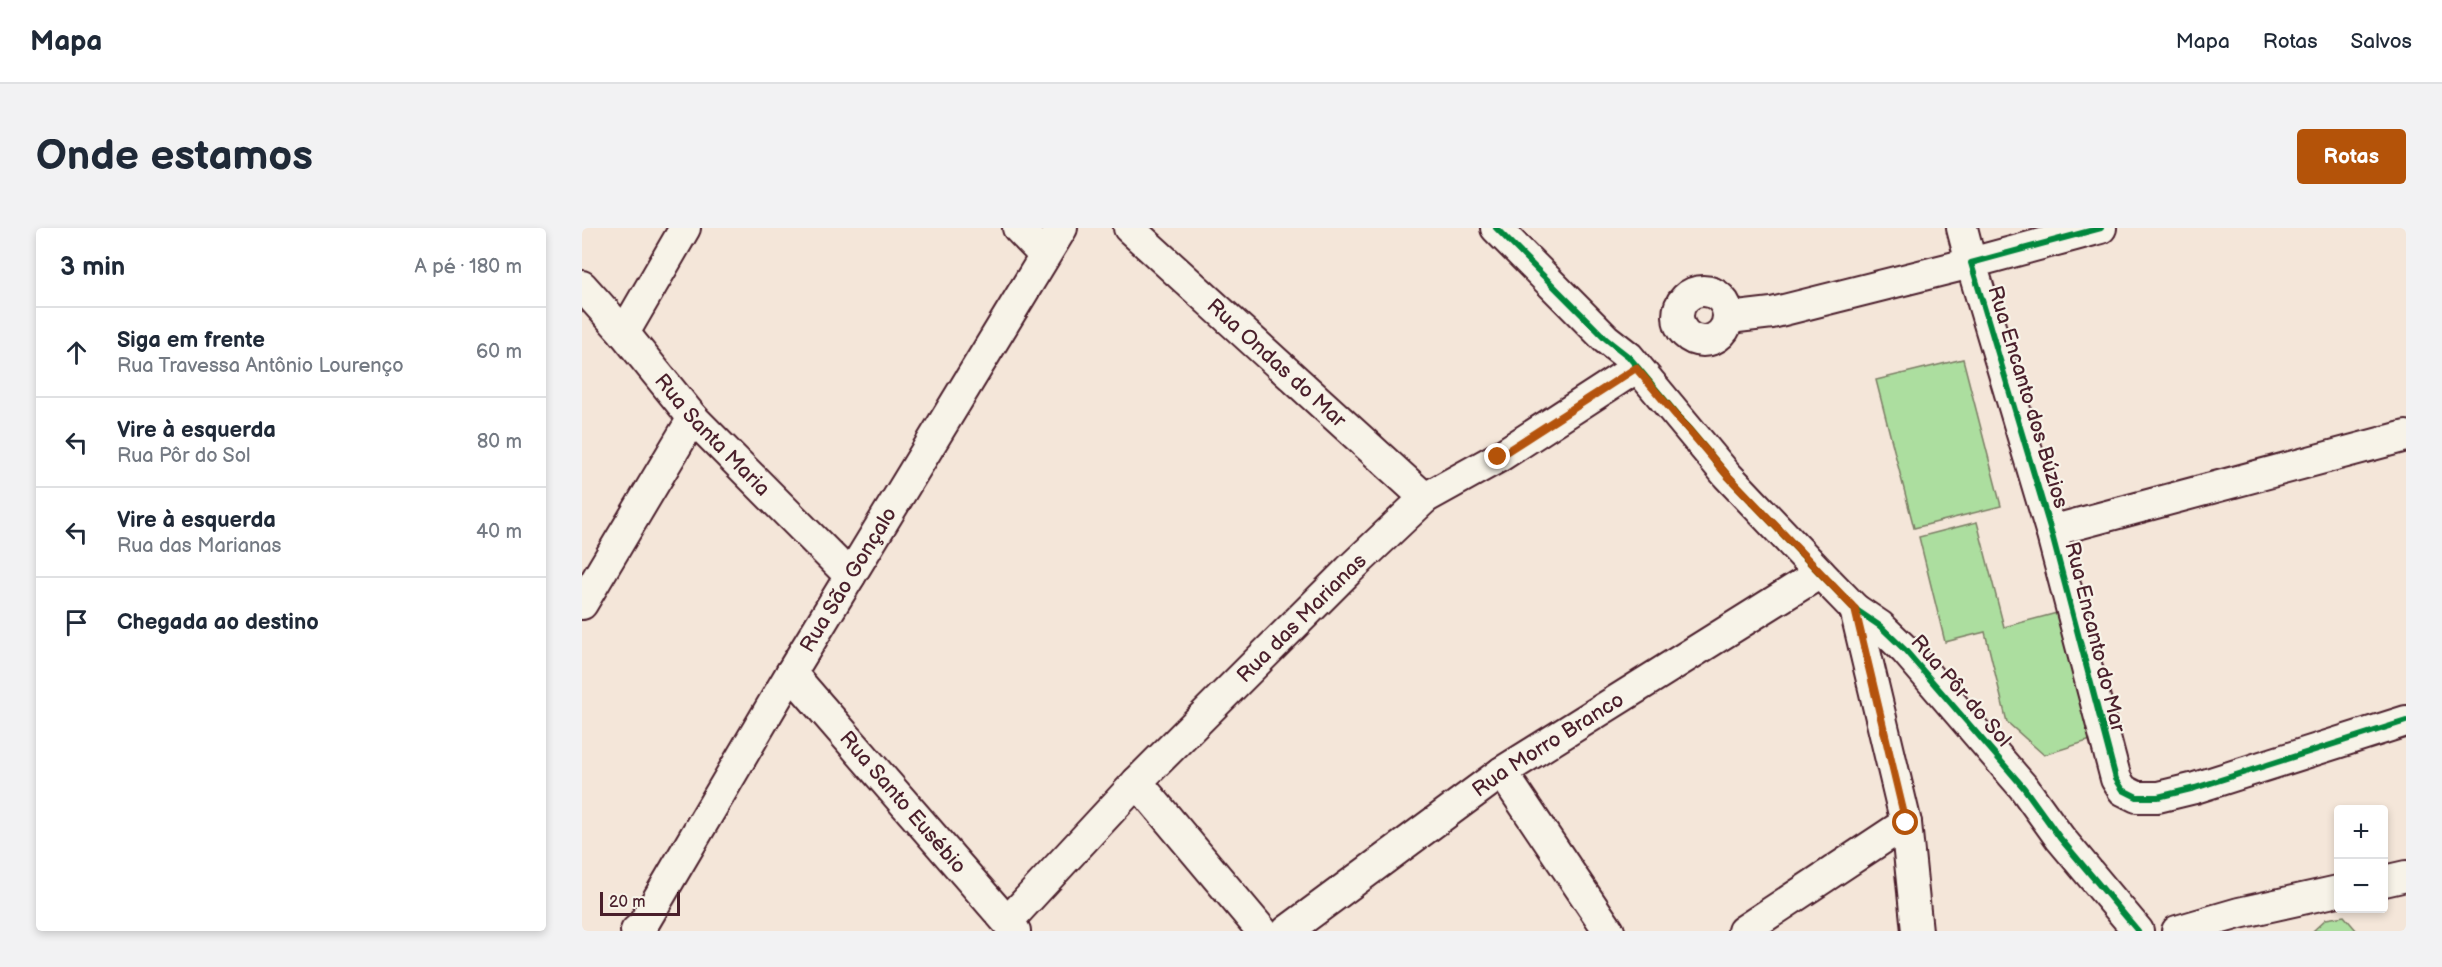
<!DOCTYPE html>
<html lang="pt">
<head>
<meta charset="utf-8">
<style>
  body { margin:0; font-family:"Balsamiq Sans",sans-serif; background:#f2f2f3; color:#1f2937 }
  .controls { position:absolute; right:18px; bottom:18px; display:grid; overflow:hidden; border-radius:6px; box-shadow:0 3px 9px #0003 }
  .controls button { width:54px; height:54px; display:grid; place-items:center; padding:0; border:0; border-bottom:2px solid #e0e1e3; background:#fff; color:#1f2937; font:30px sans-serif }
  .scale { position:absolute; left:18px; bottom:15px; width:80px; box-sizing:border-box; padding-left:6px; border:3px solid #4a1f2b; border-top:0; font-size:16px; line-height:21px; white-space:nowrap; color:#4a1f2b; -webkit-text-stroke:4px #f7f3e8; paint-order:stroke }
  .stop { position:absolute; width:18px; height:18px; margin:-14px; border:4px solid #b45309; border-radius:50%; background:#fff }
  .stop.end { background:#b45309; border-color:#fff; box-shadow:0 2px 6px #0008 }
  .list { margin:0; padding:0; list-style:none }
  h2 { display:flex; justify-content:space-between; align-items:center; height:78px; margin:0; padding:0 24px; font-size:26px }
  h2 small { font-size:20px; font-weight:400; color:#747a83 }
  .list li { display:grid; grid-template-columns:39px 1fr auto; gap:18px; align-items:center; box-sizing:border-box; height:90px; padding:0 24px; border-top:2px solid #e0e1e3 }
  .list b { display:block; font-size:22px; white-space:nowrap }
  .list p { margin:0; font-size:20px; white-space:nowrap; color:#747a83 }
  .list em { font-size:20px; font-style:normal; color:#747a83 }
  .icon { flex:none; width:33px; height:33px; fill:none; stroke:currentColor; stroke-width:2; stroke-linecap:round; stroke-linejoin:round }
  .map { position:relative; flex:none; width:1824px; height:703px; overflow:hidden; border-radius:6px }
  header { display:flex; align-items:center; gap:36px; box-sizing:border-box; height:84px; padding:0 30px; background:#fff; border-bottom:2px solid #e0e1e3 }
  header strong { font-size:28px }
  nav { display:flex; gap:33px; margin-inline-start:auto; font-size:21px }
  .intro { display:flex; align-items:center; justify-content:space-between; box-sizing:border-box; height:144px; padding:0 36px }
  h1 { margin:0; font-size:42px }
  .button { padding:15px 27px; border-radius:6px; background:#b45309; color:#fff; font-size:21px; font-weight:700 }
  main { display:flex; gap:36px; padding:0 36px }
  aside { flex:1; background:#fff; border-radius:6px; box-shadow:0 3px 9px #0003 }
  .map>svg:first-child { display:block }
  .green { fill:#acde9f; stroke:#7b7e65; stroke-width:1.5 }
  .lines { fill:none; stroke-linecap:round; stroke-linejoin:round }
  .minor-casing { stroke:#4a1f2b; stroke-width:34 }
  .minor { stroke:#f7f3e8; stroke-width:30 }
  .cycleway-casing { stroke:#f7f3e8; stroke-width:10 }
  .cycleway { stroke:#00873e; stroke-width:6 }
  .route { stroke:#b45309; stroke-width:8 }
  .labels { text-anchor:middle; dominant-baseline:central; stroke-width:4.5; stroke-linejoin:round; paint-order:stroke }
  .street-label { font-size:21px; fill:#4a1f2b; stroke:#f7f3e8 }
</style>
</head>
<body>
<header>
<strong>Mapa</strong>
<nav><a>Mapa</a><a>Rotas</a><a>Salvos</a></nav>
</header>
<div class="intro"><h1>Onde estamos</h1><a class="button">Rotas</a></div>
<main>
<aside>
<h2>3 min<small>A pé · 180 m</small></h2>
<ul class="list">
<li><svg class="icon" aria-label="ahead" viewBox="0 0 24 24"><path d="M12 20V5M6 11l6-6 6 6"/></svg><div><b>Siga em frente</b><p>Rua Travessa Antônio Lourenço</p></div><em>60 m</em></li>
<li><svg class="icon" aria-label="left" viewBox="0 0 24 24"><path d="M17 20v-9H6M10 6l-5 5 5 5"/></svg><div><b>Vire à esquerda</b><p>Rua Pôr do Sol</p></div><em>80 m</em></li>
<li><svg class="icon" aria-label="left" viewBox="0 0 24 24"><path d="M17 20v-9H6M10 6l-5 5 5 5"/></svg><div><b>Vire à esquerda</b><p>Rua das Marianas</p></div><em>40 m</em></li>
<li><svg class="icon" aria-label="arrive" viewBox="0 0 24 24"><path d="M6 21V4h12l-3 4 3 4H6"/></svg><div><b>Chegada ao destino</b></div></li>
</ul>
</aside>
<div class="map">
<svg width="1824" height="703" viewBox="0 0 1824 703">
  <rect width="100%" height="100%" fill="#f4e6d9"/>
  <filter id="ink" filterUnits="userSpaceOnUse"><feTurbulence type="fractalNoise" baseFrequency=".0167" numOctaves="2"/><feDisplacementMap in="SourceGraphic" scale="12" xChannelSelector="R" yChannelSelector="G"/><feConvolveMatrix kernelMatrix="1 2 1 2 8 2 1 2 1" color-interpolation-filters="sRGB"/></filter>
  <g filter="url(#ink)">
    <g class="green">
      <path d="M 1381,131 L 1419,278 L 1332,300 L 1294,152 Z"/>
      <path d="M 1395,294 L 1422,399 L 1475,385 L 1512,511 L 1462,527 L 1425,494 L 1403,404 L 1363,414 L 1337,309 Z"/>
      <path d="M 1762,688 L 1775,703 L 1731,703 L 1744,691 Z"/>
    </g>
    <g class="lines">
      <g class="minor-casing">
        <g id="minor">
          <path d="M 436,0 L 462,27"/>
          <path id="s1" d="M 547,0 L 843,270"/>
          <path d="M 914,0 L 1024,111 L 1047,129 L 1145,247 L 1238,345 L 1273,381 L 1298,398 L 1323,422 L 1442,560 L 1478,610 L 1556,703"/>
          <path d="M 1519,0 L 1389,35 L 1469,303 L 1534,551 L 1541,562 L 1555,569 L 1576,569 L 1613,560 L 1824,493"/>
          <path id="s2" d="M 0,58 L 42,105 L 111,190 L 268,348"/>
          <circle cx="1121" cy="88" r="25"/>
          <path d="M 1147,90 L 1190,85 L 1389,35 L 1380,0"/>
          <path d="M 42,105 L 103,0"/>
          <path d="M 1469,303 L 1824,208"/>
          <path d="M 0,376 L 111,190"/>
          <path d="M 1273,381 L 1324,595 L 1335,703"/>
          <path id="s3" d="M 209,445 L 433,703"/>
          <path d="M 920,544 L 1027,703"/>
          <path d="M 555,554 L 680,703"/>
          <path d="M 1802,653 L 1824,648"/>
          <path id="s4" d="M 426,693 L 555,554 L 767,342 L 843,270 L 917,229 L 1054,140"/>
          <path id="s5" d="M 54,703 L 60,698 L 209,445 L 480,0"/>
          <path id="s6" d="M 705,703 L 920,544 L 1238,345"/>
          <path d="M 1161,703 L 1324,595"/>
          <path d="M 1595,703 L 1657,685 L 1756,663"/>
        </g>
      </g>
      <use href="#minor" class="minor"/>
      <g class="cycleway-casing">
        <g id="cycleway">
          <path d="M 914,0 L 1024,111 L 1047,129 L 1145,247 L 1238,345 L 1273,381 L 1298,398 L 1323,422 L 1442,560 L 1478,610 L 1556,703"/>
          <path d="M 1519,0 L 1389,35 L 1469,303 L 1534,551 L 1541,562 L 1555,569 L 1576,569 L 1613,560 L 1824,493"/>
        </g>
      </g>
      <use href="#cycleway" class="cycleway"/>
    </g>
  </g>
  <g class="lines" filter="url(#ink)">
    <path class="route" d="M 916,229 L 1054,140 L 1145,247 L 1273,381 L 1324,595"/>
  </g>
  <g class="labels">
    <g class="street-label">
      <text stroke="none"><textPath href="#s1" startOffset="200">Rua Ondas do Mar</textPath></text>
      <text transform="translate(1446 169) rotate(73)">Rua Encanto dos Búzios</text>
      <text stroke="none"><textPath href="#s2" startOffset="198">Rua Santa Maria</textPath></text>
      <text stroke="none"><textPath href="#s5" startOffset="411">Rua São Gonçalo</textPath></text>
      <text stroke="none"><textPath href="#s4" startOffset="422">Rua das Marianas</textPath></text>
      <text transform="translate(1513 409) rotate(76)">Rua Encanto do Mar</text>
      <text transform="translate(1379 463) rotate(49)">Rua Pôr do Sol</text>
      <text stroke="none"><textPath href="#s6" startOffset="321">Rua Morro Branco</textPath></text>
      <text stroke="none"><textPath href="#s3" startOffset="171">Rua Santo Eusébio</textPath></text>
    </g>
  </g>
</svg>
<div class="controls">
<button>+</button>
<button>−</button>
</div>
<div class="scale">20 m</div>
<div class="stop" style="left:1324px;top:595px"></div>
<div class="stop end" style="left:916px;top:229px"></div>
</div>
</main>
</body>
</html>
